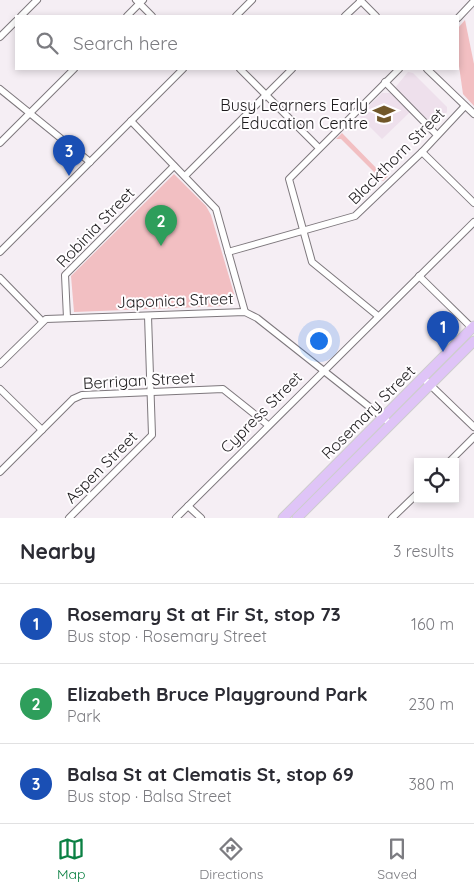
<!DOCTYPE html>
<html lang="en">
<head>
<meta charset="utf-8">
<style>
  body { margin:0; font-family:Quicksand,sans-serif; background:#f7f7f7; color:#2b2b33 }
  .controls { position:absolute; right:15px; bottom:15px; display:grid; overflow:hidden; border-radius:0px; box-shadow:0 2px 8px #0003 }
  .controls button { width:45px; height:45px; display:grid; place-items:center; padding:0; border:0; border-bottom:1px solid #e1e1e2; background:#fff; color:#2b2b33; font:25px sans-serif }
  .you { position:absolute; left:318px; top:340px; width:18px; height:18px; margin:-12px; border:4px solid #fff; border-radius:50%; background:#1a73e8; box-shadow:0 0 0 8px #1a73e833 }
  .badge { display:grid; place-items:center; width:32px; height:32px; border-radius:50%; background:#0b8043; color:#fff; font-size:16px; font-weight:700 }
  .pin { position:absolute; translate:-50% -41px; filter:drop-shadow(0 1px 2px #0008) }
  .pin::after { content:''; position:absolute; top:26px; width:18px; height:15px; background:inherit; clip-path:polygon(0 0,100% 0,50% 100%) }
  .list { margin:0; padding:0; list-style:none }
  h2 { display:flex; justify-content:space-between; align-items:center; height:65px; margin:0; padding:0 20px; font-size:21px }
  h2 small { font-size:16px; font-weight:400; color:#7c7c81 }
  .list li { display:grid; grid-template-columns:32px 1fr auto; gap:15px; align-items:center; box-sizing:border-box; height:80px; padding:0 20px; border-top:1px solid #e1e1e2 }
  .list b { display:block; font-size:19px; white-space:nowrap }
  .list p { margin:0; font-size:16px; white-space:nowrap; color:#7c7c81 }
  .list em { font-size:16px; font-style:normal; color:#7c7c81 }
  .icon { flex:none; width:28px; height:28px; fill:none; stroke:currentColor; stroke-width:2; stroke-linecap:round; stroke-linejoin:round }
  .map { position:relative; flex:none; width:474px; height:518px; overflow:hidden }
  .search { position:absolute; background:#fff; box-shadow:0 2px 8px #0003; left:15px; right:15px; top:15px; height:55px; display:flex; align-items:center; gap:12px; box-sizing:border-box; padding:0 18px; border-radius:0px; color:#7c7c81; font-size:19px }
  .sheet { height:305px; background:#fff }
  nav { display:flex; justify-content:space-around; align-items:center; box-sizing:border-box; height:70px; border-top:1px solid #e1e1e2; background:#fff; font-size:14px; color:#7c7c81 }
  nav a { display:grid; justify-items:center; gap:2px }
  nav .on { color:#0b8043 }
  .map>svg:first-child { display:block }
  .built { fill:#eee0ec }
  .green { fill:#f2bfc2 }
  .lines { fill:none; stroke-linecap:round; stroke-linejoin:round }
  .minor-casing { stroke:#7e787d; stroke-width:8 }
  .major-casing { stroke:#cdcdcd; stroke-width:11 }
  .minor { stroke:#fff; stroke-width:6 }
  .major { stroke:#dfc4f7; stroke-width:9 }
  .labels { text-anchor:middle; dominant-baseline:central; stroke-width:4; stroke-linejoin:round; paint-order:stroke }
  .poi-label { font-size:16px; fill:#1d1b1d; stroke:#fffdff; text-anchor:end }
  .street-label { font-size:16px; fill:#1d1b1d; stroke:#fffdff }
</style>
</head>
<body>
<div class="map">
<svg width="474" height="518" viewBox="0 0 474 518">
  <rect width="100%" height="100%" fill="#f5eef4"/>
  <g class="built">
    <path d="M 408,72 L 413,73 L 447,107 L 447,112 L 435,125 L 431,126 L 394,89 Z"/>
    <path d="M 382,93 L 391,93 L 410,112 L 382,139 L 359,116 Z"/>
  </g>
  <g class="green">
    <path d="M 465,20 L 474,64 L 474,106 L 463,94 L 458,59 L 458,28 Z"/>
    <path d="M 342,133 L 384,176 L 388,176 L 383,181 L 341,139 L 336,139 Z"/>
    <path d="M 174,174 L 206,206 L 211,215 L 235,297 L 227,306 L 74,312 L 71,276 Z"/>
  </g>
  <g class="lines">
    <g class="minor-casing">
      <g id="minor">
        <path d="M 136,0 L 152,16"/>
        <path d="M 360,0 L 376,16"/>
        <path d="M 21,16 L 37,0"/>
        <path d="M 127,16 L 143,0"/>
        <path d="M 236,16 L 252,0"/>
        <path d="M 345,16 L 361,1"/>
        <path d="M 458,18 L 474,1"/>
        <path d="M 0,37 L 16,21"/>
        <path d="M 240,69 L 319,148"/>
        <path d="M 427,69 L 474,114"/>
        <path d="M 385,82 L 437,135"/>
        <path d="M 0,89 L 90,162"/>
        <path d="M 131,121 L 216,209 L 245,312"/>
        <path d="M 0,143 L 74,69"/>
        <path d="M 422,152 L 474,203"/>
        <path d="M 185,176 L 292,69"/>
        <path d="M 0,252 L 183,69"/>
        <path d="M 228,252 L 355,216 L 422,152 L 465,106"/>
        <path d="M 419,276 L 472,328"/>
        <path d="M 0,278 L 42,321"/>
        <path d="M 378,316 L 312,262 L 289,179 L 399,69"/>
        <path d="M 67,318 L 65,275 L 174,166"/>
        <path d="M 0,364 L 46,319 L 245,312 L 257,318 L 391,424"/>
        <path d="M 423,378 L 474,427"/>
        <path d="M 0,389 L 42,430"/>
        <path d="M 449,462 L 474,437"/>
        <path d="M 0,472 L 73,399 L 82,395 L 223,389 L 268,425"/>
        <path d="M 188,506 L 201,518"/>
        <path d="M 69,518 L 152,435 L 148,316"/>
        <path d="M 176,518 L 474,222"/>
        <path d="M 392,518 L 418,493"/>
      </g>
    </g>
    <g class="major-casing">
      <g id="major">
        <path d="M 283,518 L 474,326"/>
        <path d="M 297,518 L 474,341"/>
      </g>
    </g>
    <use href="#minor" class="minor"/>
    <use href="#major" class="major"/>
  </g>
  <defs>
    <g id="school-bare" transform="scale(1.725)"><path d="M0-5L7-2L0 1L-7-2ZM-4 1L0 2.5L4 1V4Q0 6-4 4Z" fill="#715729" stroke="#fffdff" stroke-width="2.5" paint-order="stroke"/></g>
  </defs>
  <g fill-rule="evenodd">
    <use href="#school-bare" x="384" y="114"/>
  </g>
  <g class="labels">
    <g class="poi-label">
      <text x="368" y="105">Busy Learners Early<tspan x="368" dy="18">Education Centre</tspan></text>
    </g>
    <g class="street-label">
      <text transform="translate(396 156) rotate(-45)">Blackthorn Street</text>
      <text transform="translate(95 227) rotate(-46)">Robinia Street</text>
      <text transform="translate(175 300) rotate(-2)">Japonica Street</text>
      <text transform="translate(139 380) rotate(-3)">Berrigan Street</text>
      <text transform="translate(261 412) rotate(-45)">Cypress Street</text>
      <text transform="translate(368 412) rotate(-45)">Rosemary Street</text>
      <text transform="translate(101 467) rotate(-45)">Aspen Street</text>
    </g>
  </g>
</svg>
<div class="controls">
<button><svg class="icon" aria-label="locate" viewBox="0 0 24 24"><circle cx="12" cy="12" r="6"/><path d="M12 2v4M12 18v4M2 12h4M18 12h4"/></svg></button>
</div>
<div class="you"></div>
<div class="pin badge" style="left:443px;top:352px;background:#1a4fb4">1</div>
<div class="pin badge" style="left:161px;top:246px;background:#2e9e5b">2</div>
<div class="pin badge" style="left:69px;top:176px;background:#1a4fb4">3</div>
<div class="search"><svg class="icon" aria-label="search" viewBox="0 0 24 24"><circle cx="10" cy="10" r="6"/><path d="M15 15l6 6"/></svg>Search here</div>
</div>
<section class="sheet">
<h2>Nearby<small>3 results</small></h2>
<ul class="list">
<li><span class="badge" style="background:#1a4fb4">1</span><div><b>Rosemary St at Fir St, stop 73</b><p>Bus stop · Rosemary Street</p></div><em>160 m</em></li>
<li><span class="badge" style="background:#2e9e5b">2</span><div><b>Elizabeth Bruce Playground Park</b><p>Park</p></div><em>230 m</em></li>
<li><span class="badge" style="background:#1a4fb4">3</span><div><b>Balsa St at Clematis St, stop 69</b><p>Bus stop · Balsa Street</p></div><em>380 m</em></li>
</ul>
</section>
<nav>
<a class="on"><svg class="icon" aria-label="map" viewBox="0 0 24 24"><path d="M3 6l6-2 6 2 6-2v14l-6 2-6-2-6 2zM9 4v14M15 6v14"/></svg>Map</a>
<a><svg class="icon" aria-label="directions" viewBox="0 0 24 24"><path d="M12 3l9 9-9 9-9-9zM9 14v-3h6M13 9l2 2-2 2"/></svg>Directions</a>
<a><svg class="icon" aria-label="saved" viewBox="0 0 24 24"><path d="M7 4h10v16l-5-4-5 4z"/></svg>Saved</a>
</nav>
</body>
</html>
